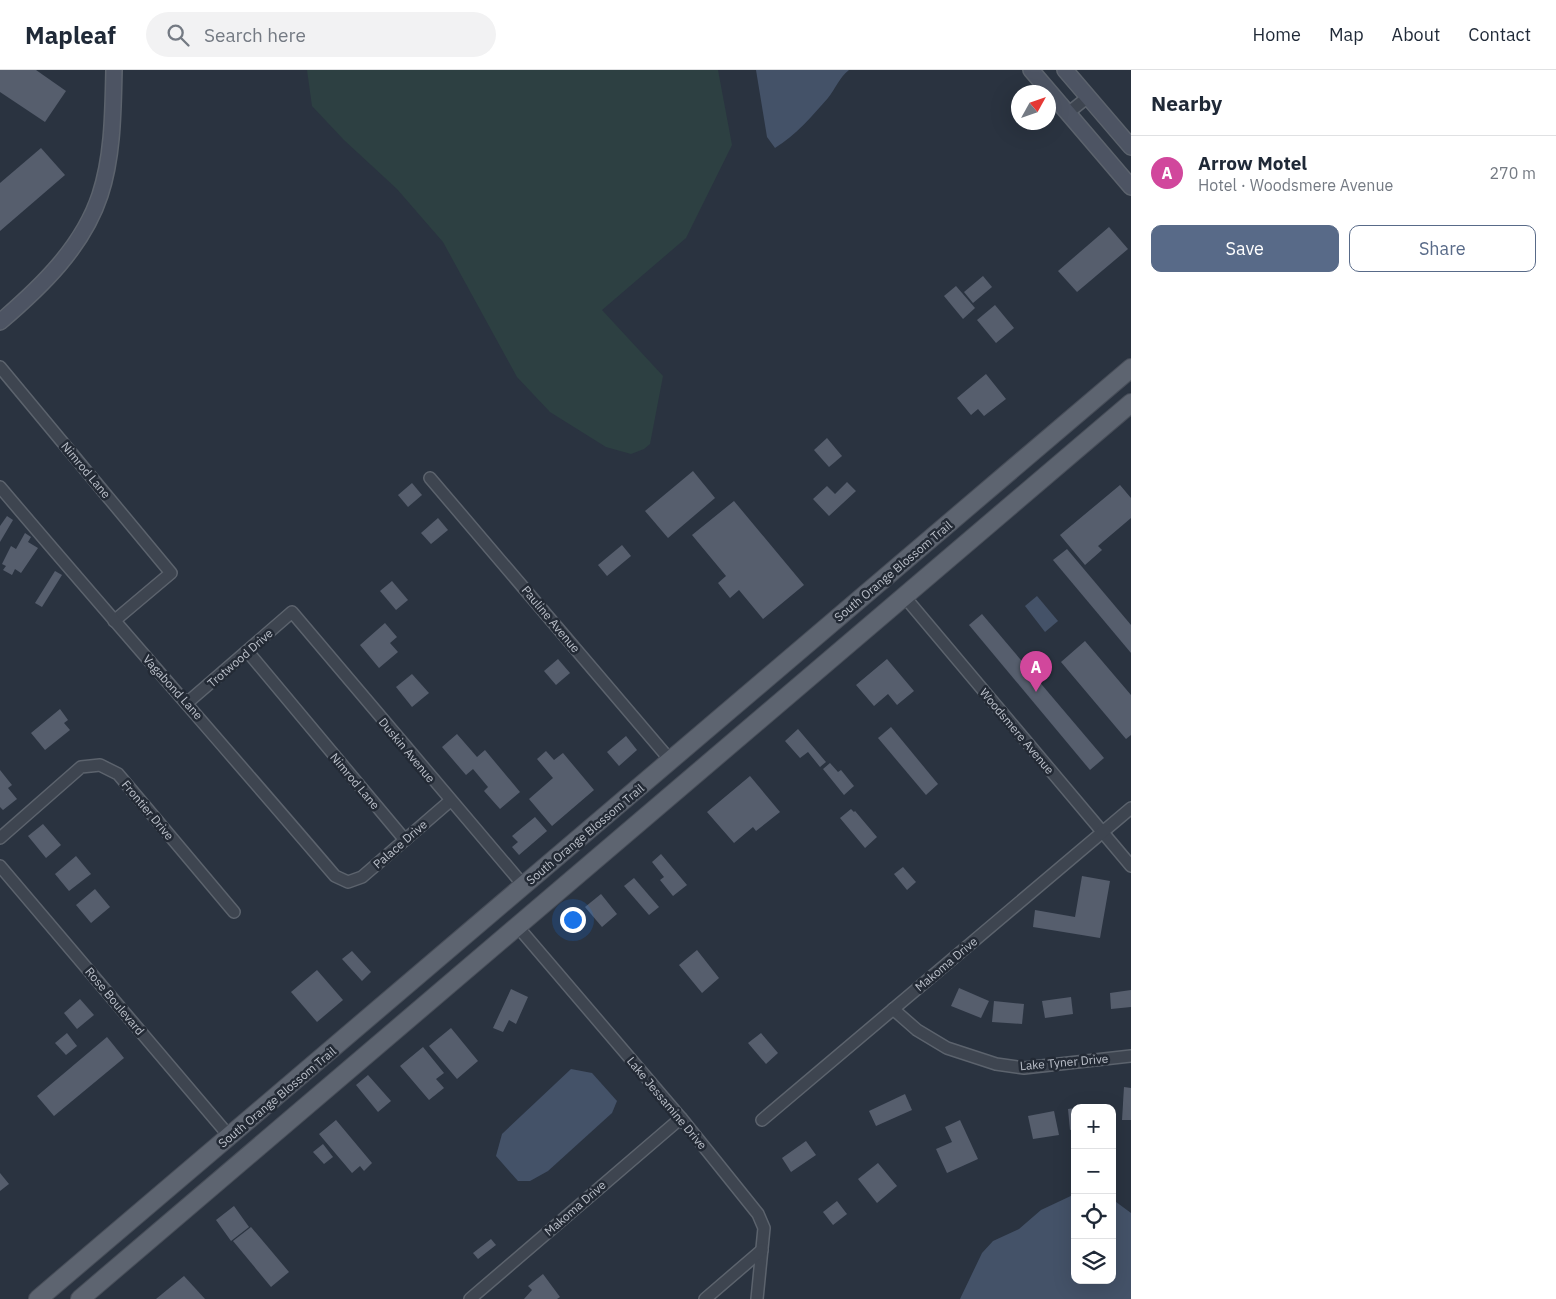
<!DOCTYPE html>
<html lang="en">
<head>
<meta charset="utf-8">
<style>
  body { margin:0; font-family:"IBM Plex Sans",sans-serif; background:#f2f2f3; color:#1f2937 }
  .controls { position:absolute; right:15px; bottom:15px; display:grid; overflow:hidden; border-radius:10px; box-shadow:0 5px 20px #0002 }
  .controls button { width:45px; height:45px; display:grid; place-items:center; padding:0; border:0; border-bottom:1px solid #e0e1e3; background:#fff; color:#1f2937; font:25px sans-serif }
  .compass { position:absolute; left:1011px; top:15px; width:45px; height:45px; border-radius:50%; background:#fff; box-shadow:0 5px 20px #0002; rotate:50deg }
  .you { position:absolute; left:572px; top:849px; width:18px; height:18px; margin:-12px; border:4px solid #fff; border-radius:50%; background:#1a73e8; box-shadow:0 0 0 8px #1a73e833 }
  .badge { display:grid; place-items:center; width:32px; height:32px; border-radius:50%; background:#586a88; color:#fff; font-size:16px; font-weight:700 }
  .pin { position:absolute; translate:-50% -41px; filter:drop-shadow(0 1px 2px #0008) }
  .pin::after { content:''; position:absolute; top:26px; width:18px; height:15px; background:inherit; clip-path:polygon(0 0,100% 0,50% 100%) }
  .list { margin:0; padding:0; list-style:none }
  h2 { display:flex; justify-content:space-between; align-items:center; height:65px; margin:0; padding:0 20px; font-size:21px }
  h2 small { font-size:16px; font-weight:400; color:#747a83 }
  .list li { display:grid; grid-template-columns:32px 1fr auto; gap:15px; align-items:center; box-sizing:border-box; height:75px; padding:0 20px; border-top:1px solid #e0e1e3 }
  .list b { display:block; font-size:19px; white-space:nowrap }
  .list p { margin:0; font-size:16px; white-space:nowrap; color:#747a83 }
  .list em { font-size:16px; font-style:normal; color:#747a83 }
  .actions { display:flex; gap:10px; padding:15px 20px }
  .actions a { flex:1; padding:11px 0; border:1px solid #586a88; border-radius:10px; text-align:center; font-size:18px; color:#586a88 }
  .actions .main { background:#586a88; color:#fff }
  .icon { flex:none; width:28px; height:28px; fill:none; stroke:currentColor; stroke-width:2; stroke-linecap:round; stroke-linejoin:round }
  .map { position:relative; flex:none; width:1131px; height:1229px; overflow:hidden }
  header { display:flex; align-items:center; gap:30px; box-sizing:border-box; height:70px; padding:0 25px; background:#fff; border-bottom:1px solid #e0e1e3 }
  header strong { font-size:24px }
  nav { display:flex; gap:28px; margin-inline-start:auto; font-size:18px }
  .search { width:350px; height:45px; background:#f2f2f3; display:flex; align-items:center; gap:12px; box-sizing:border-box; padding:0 18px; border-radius:28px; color:#747a83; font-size:19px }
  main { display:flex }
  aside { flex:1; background:#fff }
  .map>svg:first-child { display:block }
  .green { fill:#2d4042 }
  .water { fill:#445268 }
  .building { fill:#565e6d }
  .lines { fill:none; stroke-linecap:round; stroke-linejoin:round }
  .street-casing { stroke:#5c636d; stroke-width:14 }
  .secondary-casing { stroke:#5c636d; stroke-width:18 }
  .primary-casing { stroke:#484e59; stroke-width:20 }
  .street { stroke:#3e4550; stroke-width:11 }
  .secondary { stroke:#4d5463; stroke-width:15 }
  .primary { stroke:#5d6470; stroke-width:18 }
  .labels { text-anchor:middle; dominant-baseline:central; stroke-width:5; stroke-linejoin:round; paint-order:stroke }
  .street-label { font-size:12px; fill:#bbc0ca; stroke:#232a35 }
</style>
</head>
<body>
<header>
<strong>Mapleaf</strong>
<div class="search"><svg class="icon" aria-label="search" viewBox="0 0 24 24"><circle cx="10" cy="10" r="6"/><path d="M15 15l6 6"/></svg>Search here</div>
<nav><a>Home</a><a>Map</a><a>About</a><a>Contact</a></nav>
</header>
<main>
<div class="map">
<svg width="1131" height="1229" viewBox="0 0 1131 1229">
  <rect width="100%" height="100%" fill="#2a3340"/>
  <path class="green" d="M 307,0 L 718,0 L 732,75 L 686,168 L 602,240 L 663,306 L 650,374 L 644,379 L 631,384 L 606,377 L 550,342 L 517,307 L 443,172 L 397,119 L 344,70 L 312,36 Z"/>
  <g class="water">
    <path d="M 756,0 L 849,0 C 839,8 836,18 828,28 C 813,45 795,66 775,78 L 767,67 Z"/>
    <path d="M 1037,526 L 1058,551 L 1045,562 L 1025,536 Z"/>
    <path d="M 571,999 L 592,1003 L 617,1031 L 612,1043 L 548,1101 L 530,1111 L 518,1111 L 496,1086 L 502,1064 Z"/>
    <path d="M 1075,1124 L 1075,1210 L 1112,1210 L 1112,1129 L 1131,1143 L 1131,1229 L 960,1229 L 982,1183 L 993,1171 L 1019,1159 L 1041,1140 Z"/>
  </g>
  <g class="building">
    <path d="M 0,0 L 36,0 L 66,21 L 45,52 L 0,22 Z"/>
    <path d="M 41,78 L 65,105 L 0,161 L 0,113 Z"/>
    <path d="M 1109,157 L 1128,179 L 1077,222 L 1058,201 Z"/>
    <path d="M 983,206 L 992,217 L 973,233 L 964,222 Z"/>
    <path d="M 956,216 L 975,238 L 963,249 L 944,226 Z"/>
    <path d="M 995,235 L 1014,258 L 996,273 L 977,250 Z"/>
    <path d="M 986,304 L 1006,329 L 984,346 L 978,339 L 971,345 L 957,328 Z"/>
    <path d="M 827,368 L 842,386 L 829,397 L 814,380 Z"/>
    <path d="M 693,401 L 715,428 L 668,468 L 645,441 Z"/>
    <path d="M 847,412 L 856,421 L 829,446 L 813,429 L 827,416 L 835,424 Z"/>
    <path d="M 412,413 L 422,425 L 408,437 L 398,425 Z"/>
    <path d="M 1120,415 L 1131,428 L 1131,448 L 1098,476 L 1102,480 L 1085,495 L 1060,465 Z"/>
    <path d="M 734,431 L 804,515 L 763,549 L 739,520 L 730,528 L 718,513 L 726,506 L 692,465 Z"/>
    <path d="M 7,446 L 13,450 L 0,472 L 0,456 Z"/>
    <path d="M 438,448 L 448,460 L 431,474 L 421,463 Z"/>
    <path d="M 25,463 L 31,467 L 28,472 L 38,478 L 21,503 L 15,499 L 12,505 L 3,500 L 6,496 L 2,494 L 11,476 L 16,479 Z"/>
    <path d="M 622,475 L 631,486 L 607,506 L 598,495 Z"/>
    <path d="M 1067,479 L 1131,555 L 1131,583 L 1053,490 Z"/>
    <path d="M 55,501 L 62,505 L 42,537 L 35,533 Z"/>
    <path d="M 392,511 L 408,530 L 396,540 L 380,521 Z"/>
    <path d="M 982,544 L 1104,688 L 1090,700 L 969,555 Z"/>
    <path d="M 385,553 L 397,567 L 390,573 L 398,582 L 379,598 L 360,575 Z"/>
    <path d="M 1085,571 L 1131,625 L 1131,665 L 1126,669 L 1061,592 Z"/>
    <path d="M 558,589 L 570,603 L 556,615 L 544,601 Z"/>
    <path d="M 887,589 L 914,621 L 897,635 L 888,624 L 874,636 L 856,615 Z"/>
    <path d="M 412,604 L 429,623 L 412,637 L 396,617 Z"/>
    <path d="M 60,639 L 68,650 L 64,653 L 70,660 L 45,680 L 31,663 Z"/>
    <path d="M 891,657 L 938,714 L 926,725 L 878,668 Z"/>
    <path d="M 798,659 L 826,692 L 820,697 L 808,682 L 800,688 L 785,671 Z"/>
    <path d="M 457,664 L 477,687 L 485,680 L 520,722 L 500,739 L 484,721 L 488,717 L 473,699 L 466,705 L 442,677 Z"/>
    <path d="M 626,666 L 637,680 L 619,696 L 607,682 Z"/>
    <path d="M 546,681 L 554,690 L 563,683 L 594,720 L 552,756 L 529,729 L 553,708 L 537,689 Z"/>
    <path d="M 830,693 L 838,702 L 841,700 L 854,716 L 844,725 L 823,699 Z"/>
    <path d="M 0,700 L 12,715 L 8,718 L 17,729 L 3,740 L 0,737 Z"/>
    <path d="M 750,706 L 780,742 L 756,761 L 753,757 L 734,773 L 707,742 Z"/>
    <path d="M 851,739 L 854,742 L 855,741 L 877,767 L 865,778 L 840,748 Z"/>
    <path d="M 535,747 L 547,761 L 519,785 L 512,777 L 518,772 L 512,766 Z"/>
    <path d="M 43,754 L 61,775 L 46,788 L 28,766 Z"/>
    <path d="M 661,784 L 687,815 L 673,826 L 660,810 L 664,807 L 652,792 Z"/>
    <path d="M 76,786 L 91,804 L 69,821 L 55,804 Z"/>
    <path d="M 903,797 L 916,812 L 907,820 L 894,804 Z"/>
    <path d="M 1082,806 L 1110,811 L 1100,868 L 1033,857 L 1035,840 L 1075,847 Z"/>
    <path d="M 634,808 L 659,837 L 649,845 L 624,816 Z"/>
    <path d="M 95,819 L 110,837 L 91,853 L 76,835 Z"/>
    <path d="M 601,824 L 617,844 L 602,857 L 585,837 Z"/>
    <path d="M 697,880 L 719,908 L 702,923 L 679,895 Z"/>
    <path d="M 352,881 L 371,902 L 362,911 L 342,889 Z"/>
    <path d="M 317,900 L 343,930 L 317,952 L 291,922 Z"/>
    <path d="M 959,918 L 989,931 L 981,948 L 951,936 Z"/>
    <path d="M 511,919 L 528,927 L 516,954 L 509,950 L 503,962 L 493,958 Z"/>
    <path d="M 1131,920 L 1131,937 L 1111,939 L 1110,923 Z"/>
    <path d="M 1071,927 L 1073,944 L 1045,948 L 1042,931 Z"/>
    <path d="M 80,929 L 94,945 L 77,959 L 64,943 Z"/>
    <path d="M 994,931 L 1024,934 L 1022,954 L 992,952 Z"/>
    <path d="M 451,958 L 478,991 L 457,1009 L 429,976 Z"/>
    <path d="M 67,963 L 77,976 L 66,985 L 55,973 Z"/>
    <path d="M 761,963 L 778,983 L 766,994 L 748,973 Z"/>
    <path d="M 107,967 L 124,988 L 54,1046 L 37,1026 Z"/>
    <path d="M 423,977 L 444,1003 L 436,1009 L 444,1018 L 429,1030 L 400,996 Z"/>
    <path d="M 368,1005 L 391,1031 L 378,1042 L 356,1015 Z"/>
    <path d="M 1124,1017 L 1131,1018 L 1131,1050 L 1122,1050 Z"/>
    <path d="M 905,1024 L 912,1040 L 876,1056 L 869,1041 Z"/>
    <path d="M 1075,1038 L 1075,1059 L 1070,1060 L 1068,1039 Z"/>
    <path d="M 1054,1041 L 1059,1065 L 1033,1069 L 1028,1046 Z"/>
    <path d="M 336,1050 L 372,1093 L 364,1101 L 360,1096 L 352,1103 L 319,1064 Z"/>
    <path d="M 960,1050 L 978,1089 L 947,1103 L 936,1079 L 952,1072 L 945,1057 Z"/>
    <path d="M 806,1071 L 816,1085 L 791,1102 L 782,1088 Z"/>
    <path d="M 323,1074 L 333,1087 L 324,1094 L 313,1082 Z"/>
    <path d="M 878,1093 L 897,1116 L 877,1133 L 858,1109 Z"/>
    <path d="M 0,1103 L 9,1114 L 0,1121 Z"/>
    <path d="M 837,1131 L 847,1144 L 833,1155 L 823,1142 Z"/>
    <path d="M 234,1136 L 249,1157 L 231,1171 L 216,1150 Z"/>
    <path d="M 251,1157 L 289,1202 L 271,1217 L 233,1171 Z"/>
    <path d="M 491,1169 L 496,1175 L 478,1189 L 473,1183 Z"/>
    <path d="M 543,1204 L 560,1227 L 557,1229 L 524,1229 L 532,1220 L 528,1216 Z"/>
    <path d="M 184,1206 L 205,1229 L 156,1229 Z"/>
  </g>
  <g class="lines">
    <g class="street-casing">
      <g id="street">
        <path d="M 1068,43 L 1088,27"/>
        <path d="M 0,297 L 171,503 L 114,551"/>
        <path d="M 430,408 L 671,691"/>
        <path d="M 0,417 C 111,548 224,676 335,806 L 348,812 L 362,807 L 450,731"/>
        <path d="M 904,526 L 1131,796"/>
        <path d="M 248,582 L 405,770"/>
        <path d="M 188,632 L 292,542 L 524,816"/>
        <path d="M 0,768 L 81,697 L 100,695 L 118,704 L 234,842"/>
        <path d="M 0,796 L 230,1067"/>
        <path d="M 518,857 L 681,1048 L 758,1144 L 764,1158 L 757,1229"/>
        <path d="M 893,939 L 917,960 L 947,978 L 996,994 L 1024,998 L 1131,986"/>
        <path d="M 762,1050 L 1131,738"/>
        <path d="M 470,1229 L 681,1048"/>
        <path d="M 705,1229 L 762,1180"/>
      </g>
    </g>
    <g class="secondary-casing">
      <g id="secondary">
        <path d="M 1031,0 L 1131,117"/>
        <path d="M 1065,0 L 1131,77"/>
        <path d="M 0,252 C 41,217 83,177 100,125 C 113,86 113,41 114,0"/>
      </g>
    </g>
    <g class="primary-casing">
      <g id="primary">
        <path d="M 38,1229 L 1131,298"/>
        <path d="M 80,1229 L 1131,333"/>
      </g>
    </g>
    <use href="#street" class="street"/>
    <use href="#secondary" class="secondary"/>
    <use href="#primary" class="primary"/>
  </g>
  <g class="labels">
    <g class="street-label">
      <text transform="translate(86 400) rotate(50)">Nimrod Lane</text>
      <text transform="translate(893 501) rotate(-40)">South Orange Blossom Trail</text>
      <text transform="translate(551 549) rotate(50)">Pauline Avenue</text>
      <text transform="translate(240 588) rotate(-41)">Trotwood Drive</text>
      <text transform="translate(173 617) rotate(48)">Vagabond Lane</text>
      <text transform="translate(1017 661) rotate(50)">Woodsmere Avenue</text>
      <text transform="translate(407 680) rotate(50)">Duskin Avenue</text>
      <text transform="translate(355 711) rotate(50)">Nimrod Lane</text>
      <text transform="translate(148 740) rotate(50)">Frontier Drive</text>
      <text transform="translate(585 764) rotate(-40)">South Orange Blossom Trail</text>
      <text transform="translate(400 774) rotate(-41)">Palace Drive</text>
      <text transform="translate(946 894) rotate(-40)">Makoma Drive</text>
      <text transform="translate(115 931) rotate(50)">Rose Boulevard</text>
      <text transform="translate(1064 992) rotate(-5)">Lake Tyner Drive</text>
      <text transform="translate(277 1027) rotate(-40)">South Orange Blossom Trail</text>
      <text transform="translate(667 1033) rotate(50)">Lake Jessamine Drive</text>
      <text transform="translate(575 1138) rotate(-41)">Makoma Drive</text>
    </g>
  </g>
</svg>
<div class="controls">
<button>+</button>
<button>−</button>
<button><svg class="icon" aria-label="locate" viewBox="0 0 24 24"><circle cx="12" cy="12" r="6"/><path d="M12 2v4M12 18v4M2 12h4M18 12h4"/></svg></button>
<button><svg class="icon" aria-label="layers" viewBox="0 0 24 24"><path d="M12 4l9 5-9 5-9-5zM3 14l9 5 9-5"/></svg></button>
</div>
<svg class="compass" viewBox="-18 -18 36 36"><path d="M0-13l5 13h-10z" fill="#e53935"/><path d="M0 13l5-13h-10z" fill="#747a83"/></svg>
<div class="you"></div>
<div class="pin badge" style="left:1036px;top:622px;background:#d1479c">A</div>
</div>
<aside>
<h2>Nearby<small></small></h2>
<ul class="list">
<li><span class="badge" style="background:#d1479c">A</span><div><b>Arrow Motel</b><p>Hotel · Woodsmere Avenue</p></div><em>270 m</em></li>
</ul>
<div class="actions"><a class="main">Save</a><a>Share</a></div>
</aside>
</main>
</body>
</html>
